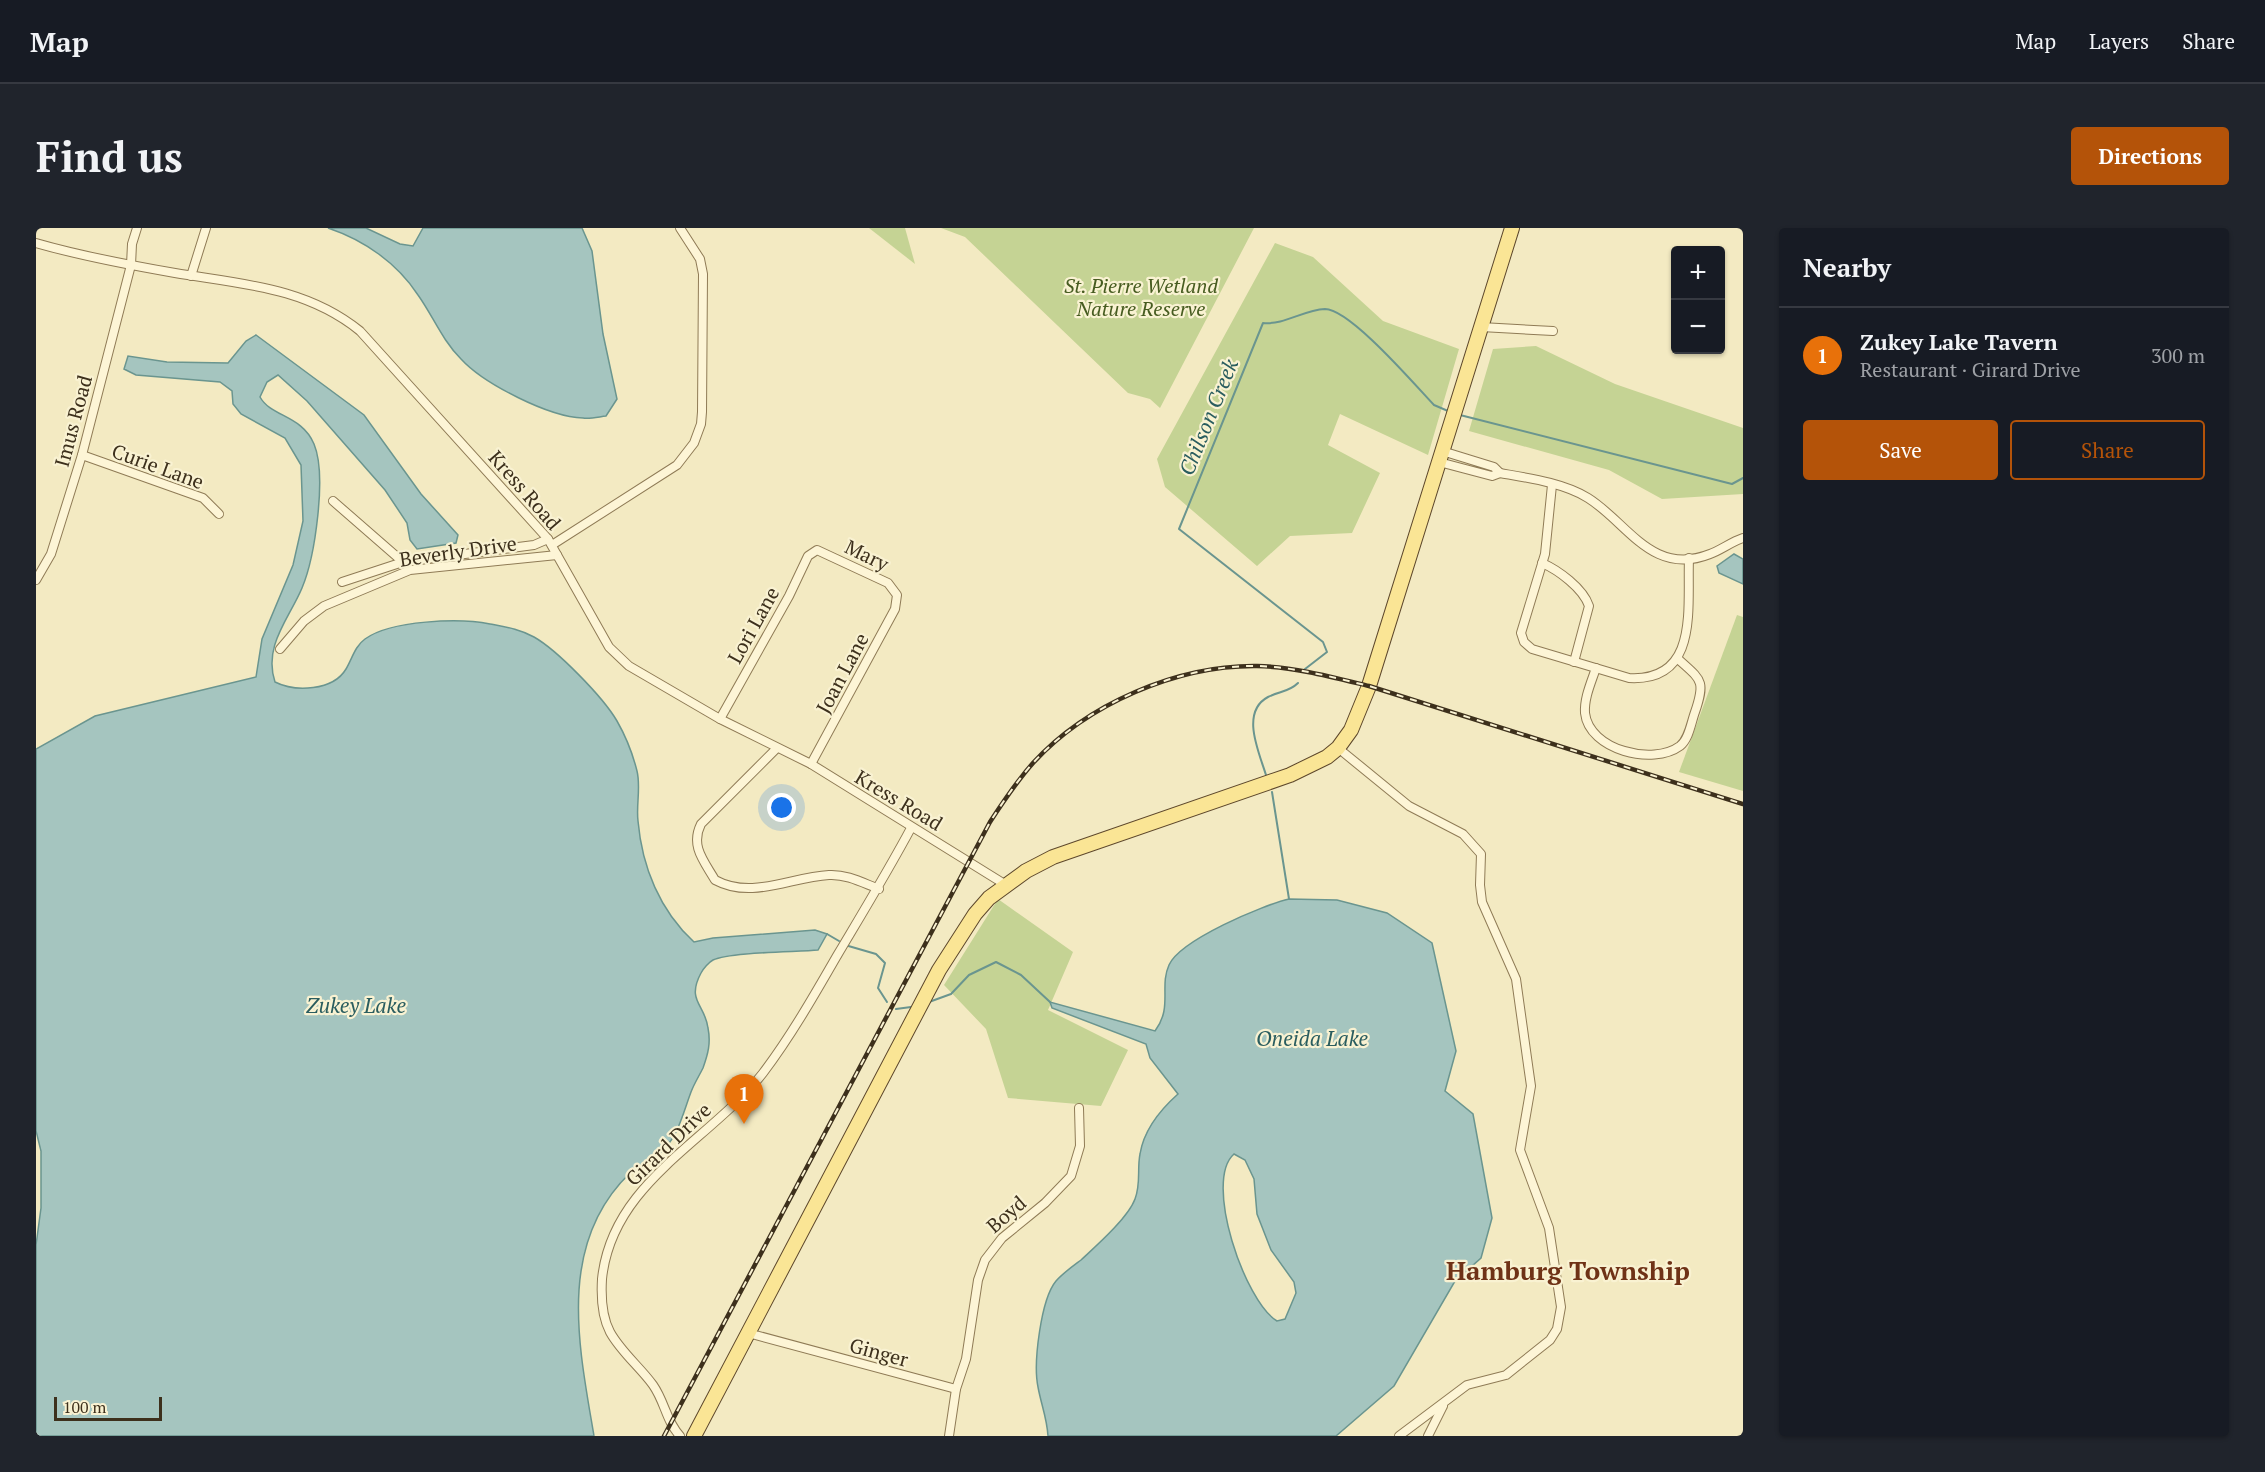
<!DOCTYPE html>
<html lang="en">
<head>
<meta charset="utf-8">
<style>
  body { margin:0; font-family:"PT Serif",serif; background:#20242c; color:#f1f3f6 }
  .controls { position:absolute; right:18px; top:18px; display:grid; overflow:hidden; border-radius:6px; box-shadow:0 2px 4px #0004 }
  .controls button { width:54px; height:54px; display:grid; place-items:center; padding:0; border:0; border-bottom:2px solid #363941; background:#171b24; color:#f1f3f6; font:30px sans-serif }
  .scale { position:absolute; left:18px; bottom:15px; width:108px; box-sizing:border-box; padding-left:6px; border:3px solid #3d301c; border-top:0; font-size:16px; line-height:21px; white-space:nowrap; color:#3d301c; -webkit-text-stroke:4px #f9f2d2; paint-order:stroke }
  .you { position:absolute; left:746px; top:580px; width:21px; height:21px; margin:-15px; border:4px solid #fff; border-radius:50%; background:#1a73e8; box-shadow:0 0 0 9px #1a73e833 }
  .badge { display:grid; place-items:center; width:39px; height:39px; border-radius:50%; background:#b45309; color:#fff; font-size:20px; font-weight:700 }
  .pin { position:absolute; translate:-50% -50px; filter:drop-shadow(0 2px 3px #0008) }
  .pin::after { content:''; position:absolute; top:32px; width:21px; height:18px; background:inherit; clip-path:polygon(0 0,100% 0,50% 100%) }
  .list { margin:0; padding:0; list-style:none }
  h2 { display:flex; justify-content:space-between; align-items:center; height:78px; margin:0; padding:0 24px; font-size:26px }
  h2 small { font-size:20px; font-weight:400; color:#9ea1a6 }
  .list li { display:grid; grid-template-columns:39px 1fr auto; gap:18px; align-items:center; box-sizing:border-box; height:96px; padding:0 24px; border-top:2px solid #363941 }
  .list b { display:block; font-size:22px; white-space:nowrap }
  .list p { margin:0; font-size:20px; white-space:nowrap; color:#9ea1a6 }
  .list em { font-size:20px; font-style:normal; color:#9ea1a6 }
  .actions { display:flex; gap:12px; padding:18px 24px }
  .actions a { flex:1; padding:14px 0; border:2px solid #b45309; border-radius:6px; text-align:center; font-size:21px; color:#b45309 }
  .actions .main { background:#b45309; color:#fff }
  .map { position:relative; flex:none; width:1707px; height:1208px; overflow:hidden; border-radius:6px }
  header { display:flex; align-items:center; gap:36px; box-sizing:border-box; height:84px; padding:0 30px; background:#171b24; border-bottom:2px solid #363941 }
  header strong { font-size:28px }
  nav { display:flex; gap:33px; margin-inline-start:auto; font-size:21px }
  .intro { display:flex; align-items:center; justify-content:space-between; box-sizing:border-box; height:144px; padding:0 36px }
  h1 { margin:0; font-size:42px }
  .button { padding:15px 27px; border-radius:6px; background:#b45309; color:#fff; font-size:21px; font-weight:700 }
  main { display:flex; gap:36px; padding:0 36px }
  aside { flex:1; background:#171b24; border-radius:6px; box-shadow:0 2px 4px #0004 }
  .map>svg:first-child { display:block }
  .green { fill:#c5d394 }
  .water { fill:#a5c5bf; stroke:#6a958f; stroke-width:1.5; fill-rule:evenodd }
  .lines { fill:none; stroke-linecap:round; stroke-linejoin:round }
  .stream { stroke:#6a958f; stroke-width:2 }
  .street-casing { stroke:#8f7b56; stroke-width:10 }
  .primary-casing { stroke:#5d472b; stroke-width:16 }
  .street { stroke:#fdf5d6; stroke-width:8 }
  .primary { stroke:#fae595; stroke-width:14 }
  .rail-casing { stroke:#3d301c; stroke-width:4.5 }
  .rail { stroke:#f9f2d2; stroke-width:2; stroke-dasharray:7; stroke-linecap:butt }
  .labels { text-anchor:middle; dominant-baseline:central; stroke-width:4.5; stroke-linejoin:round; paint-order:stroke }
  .park-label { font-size:20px; font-style:italic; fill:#475c20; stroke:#f9f2d2 }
  .street-label { font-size:20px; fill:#3d301c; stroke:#f9f2d2 }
  .water-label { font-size:21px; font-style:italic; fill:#2a5d5f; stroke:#f9f2d2 }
  .district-label { font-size:26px; font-weight:bold; fill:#6f3216; stroke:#f9f2d2 }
</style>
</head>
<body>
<header>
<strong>Map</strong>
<nav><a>Map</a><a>Layers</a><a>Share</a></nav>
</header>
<div class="intro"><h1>Find us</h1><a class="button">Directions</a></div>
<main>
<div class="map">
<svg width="1707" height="1208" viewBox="0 0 1707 1208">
  <rect width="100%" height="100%" fill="#f3eac2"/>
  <g class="green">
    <path d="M 833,0 L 869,0 L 879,36 Z"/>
    <path d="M 905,0 L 1218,0 L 1124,180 L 1114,171 L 1092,165 L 929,9 Z"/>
    <path d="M 1239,15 L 1277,29 L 1347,93 L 1423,121 L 1392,227 L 1304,186 L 1292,217 L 1344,245 L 1316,305 L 1254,308 L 1221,338 L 1129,259 L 1121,231 Z"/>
    <path d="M 1500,118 L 1579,156 L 1707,200 L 1707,266 L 1626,271 L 1573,242 L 1433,203 L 1457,121 Z"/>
    <path d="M 1701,387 L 1707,389 L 1707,563 L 1643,544 Z"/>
    <path d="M 962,671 L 1037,724 L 1012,782 L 1092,822 L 1065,878 L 972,870 L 950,801 L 908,757 Z"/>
  </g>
  <g class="water">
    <path d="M 292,0 L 330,0 L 364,16 L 377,18 L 387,0 L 546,0 L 556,23 L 567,106 L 581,171 L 570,188 C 562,189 554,191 547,190 C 513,189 448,156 425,131 C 406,112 397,88 382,67 C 361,35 328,12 292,0 Z"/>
    <path d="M 220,107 L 328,187 L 385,266 L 422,307 L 420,315 L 381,321 L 374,312 L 371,295 L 349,262 L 271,173 L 242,147 L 231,154 L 224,169 C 235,189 266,187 278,216 C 291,247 279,329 266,360 C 253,391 227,418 239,454 C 259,464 297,463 310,441 C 316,431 319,418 329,411 C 355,392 424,390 454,396 C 470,399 484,401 498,409 C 521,422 567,469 581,493 C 589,507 597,527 601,543 C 605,559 600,577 602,593 C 606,639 624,683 658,714 L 677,710 L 779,702 L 791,706 L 782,722 C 760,724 694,724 677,732 C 673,734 667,741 665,745 C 650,773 669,776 672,800 C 675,815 672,826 667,840 C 663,848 658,856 655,864 C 646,888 642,911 621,928 C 613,934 602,938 594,945 C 520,1016 543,1119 558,1208 L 0,1208 L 0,1017 L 5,980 L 5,923 L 0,903 L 0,521 L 59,488 L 220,449 L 226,411 L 257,337 L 267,293 L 265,237 L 249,210 L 205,186 L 197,176 L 196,163 L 184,154 L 100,147 L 88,141 L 92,128 L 131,134 L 192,135 L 210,113 Z"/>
    <path d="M 1698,326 L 1707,331 L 1707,356 L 1683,345 L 1681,338 Z"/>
    <path d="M 1253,671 L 1301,672 L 1351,685 L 1396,715 L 1420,823 L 1409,863 L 1437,886 L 1456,990 L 1445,1030 L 1419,1053 L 1358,1158 L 1300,1208 L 1012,1208 C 1011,1190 1005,1176 1002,1159 C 997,1135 1005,1071 1020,1053 C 1027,1045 1037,1038 1045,1032 C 1060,1018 1092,990 1099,971 C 1105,956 1101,941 1104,926 C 1108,901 1124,882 1142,866 L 1114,830 L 1110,816 L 1016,780 L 1014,774 L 1119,803 C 1137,779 1123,759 1133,737 C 1144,712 1227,677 1253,671 ZM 1198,926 L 1209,932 L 1218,951 L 1221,986 L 1235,1022 L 1258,1054 L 1260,1065 L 1249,1091 L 1241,1093 C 1209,1074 1167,953 1198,926 Z"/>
  </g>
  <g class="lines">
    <g class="stream">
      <path d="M 1424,187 L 1696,256 L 1707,250"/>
      <path d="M 1269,441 L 1291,424 L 1287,414 L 1143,301 L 1227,95 C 1249,97 1267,82 1289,81 C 1314,81 1379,157 1398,177 L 1412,183"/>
      <path d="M 1230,547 C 1223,524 1204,484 1232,469 C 1244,463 1253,464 1262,455"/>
      <path d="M 1236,564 L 1253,671"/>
      <path d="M 791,706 L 803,713"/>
      <path d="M 809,717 L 840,726 L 849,735 L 842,760 L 851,774"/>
      <path d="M 893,774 L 915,766 L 933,747 L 960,734 L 985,747 L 1014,774"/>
      <path d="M 860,781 L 875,779"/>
    </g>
    <g class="street-casing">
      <g id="street">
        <path d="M 0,15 C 45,28 93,37 139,45 C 205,56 270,59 324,103 L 512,311 L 573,419 L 593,438 L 684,491 L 775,536 L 970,657"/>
        <path d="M 155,48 L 170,0"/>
        <path d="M 1445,99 L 1517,103"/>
        <path d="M 46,227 L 167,270 L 183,286"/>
        <path d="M 1403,234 L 1456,248 L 1464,245 L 1458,239 L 1406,223"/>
        <path d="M 1464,245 C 1492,250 1528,255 1552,270 C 1592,295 1616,349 1674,326 C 1685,322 1695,314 1707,310"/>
        <path d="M 1516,257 L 1509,326 L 1485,405 L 1488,414 L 1496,421 L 1593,450 C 1664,454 1651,379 1653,330"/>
        <path d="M 297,273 L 367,334"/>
        <path d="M 516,317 L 641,237 L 658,215 L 665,196 L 666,184 L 667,46 L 664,31 L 644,0"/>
        <path d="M 1506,335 C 1522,342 1547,360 1553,378 L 1538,434"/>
        <path d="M 0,352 L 15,326 L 46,227 L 95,37 L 96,16 L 101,0"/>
        <path d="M 306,354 L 367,334 L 498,317 L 512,311"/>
        <path d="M 244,421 L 268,393 L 288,378 L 374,342 L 521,327"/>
        <path d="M 1560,440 C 1555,455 1548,470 1549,485 C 1553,522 1617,538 1644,518 C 1653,511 1655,495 1659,484 C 1670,452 1665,452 1642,431"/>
        <path d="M 684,491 L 753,368 L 772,328 L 781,322 L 852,355 L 861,367 L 859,381 L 775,536"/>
        <path d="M 741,520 L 665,596 C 654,618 668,633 679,652 C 716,672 754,649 793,647 C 811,646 827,655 843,661"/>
        <path d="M 1302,520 L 1373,578 L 1427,606 L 1445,626 L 1444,657 L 1446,674 L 1480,751 L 1493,844 L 1495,858 L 1484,922 L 1513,1000 L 1525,1079 L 1521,1101 L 1514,1112 L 1470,1147 L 1431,1157 L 1363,1208"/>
        <path d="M 712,1105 L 920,1161"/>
        <path d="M 644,1208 C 630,1193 629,1174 617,1157 C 604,1139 585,1124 574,1104 C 566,1089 565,1068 566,1051 C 576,954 673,914 727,845 C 755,808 779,766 802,726 C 827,684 852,643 875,600"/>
        <path d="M 913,1208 L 920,1161 L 930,1131 L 942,1052 L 949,1032 L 966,1010 L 1009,975 L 1035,948 L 1044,918 L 1043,880"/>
        <path d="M 1392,1208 L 1407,1178"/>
      </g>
    </g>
    <g class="primary-casing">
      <path id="primary" d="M 658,1208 L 903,742 L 939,686 L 953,670 L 990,643 L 1017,629 L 1254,547 L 1291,529 L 1302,520 L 1315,502 L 1333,458 L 1476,0"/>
    </g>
    <use href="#street" class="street"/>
    <use href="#primary" class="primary"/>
    <g class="rail-casing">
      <path id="rail" d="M 628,1208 L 954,594 C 967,574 981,553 997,535 C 1051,476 1141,437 1221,438 C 1259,439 1296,449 1333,458 L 1707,576"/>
    </g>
    <use href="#rail" class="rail"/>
  </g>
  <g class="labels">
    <g class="park-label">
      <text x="1105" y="57">St. Pierre Wetland<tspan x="1105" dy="23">Nature Reserve</tspan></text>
    </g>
    <g class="street-label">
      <text transform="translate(37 193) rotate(-75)">Imus Road</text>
      <text transform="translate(122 238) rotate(20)">Curie Lane</text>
      <text transform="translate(489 262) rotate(49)">Kress Road</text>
      <text transform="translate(422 323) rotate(-8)">Beverly Drive</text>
      <text transform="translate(831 327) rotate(26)">Mary</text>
      <text transform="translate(717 397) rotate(-61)">Lori Lane</text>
      <text transform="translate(806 445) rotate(-62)">Joan Lane</text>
      <text transform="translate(863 572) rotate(31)">Kress Road</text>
      <text transform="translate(632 916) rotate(-44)">Girard Drive</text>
      <text transform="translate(970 986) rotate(-41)">Boyd</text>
      <text transform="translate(843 1124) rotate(15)">Ginger</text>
    </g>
    <g class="water-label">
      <text transform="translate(1172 189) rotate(-68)">Chilson Creek</text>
      <text x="320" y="777">Zukey Lake</text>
      <text x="1276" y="810">Oneida Lake</text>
    </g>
    <g class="district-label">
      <text x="1532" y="1042">Hamburg Township</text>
    </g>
  </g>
</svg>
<div class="controls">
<button>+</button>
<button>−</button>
</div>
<div class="scale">100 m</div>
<div class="you"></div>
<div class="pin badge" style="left:708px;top:896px;background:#e8710a">1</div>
</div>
<aside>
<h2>Nearby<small></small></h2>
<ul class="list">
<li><span class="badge" style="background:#e8710a">1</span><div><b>Zukey Lake Tavern</b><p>Restaurant · Girard Drive</p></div><em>300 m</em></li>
</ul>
<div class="actions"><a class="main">Save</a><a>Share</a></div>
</aside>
</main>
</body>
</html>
